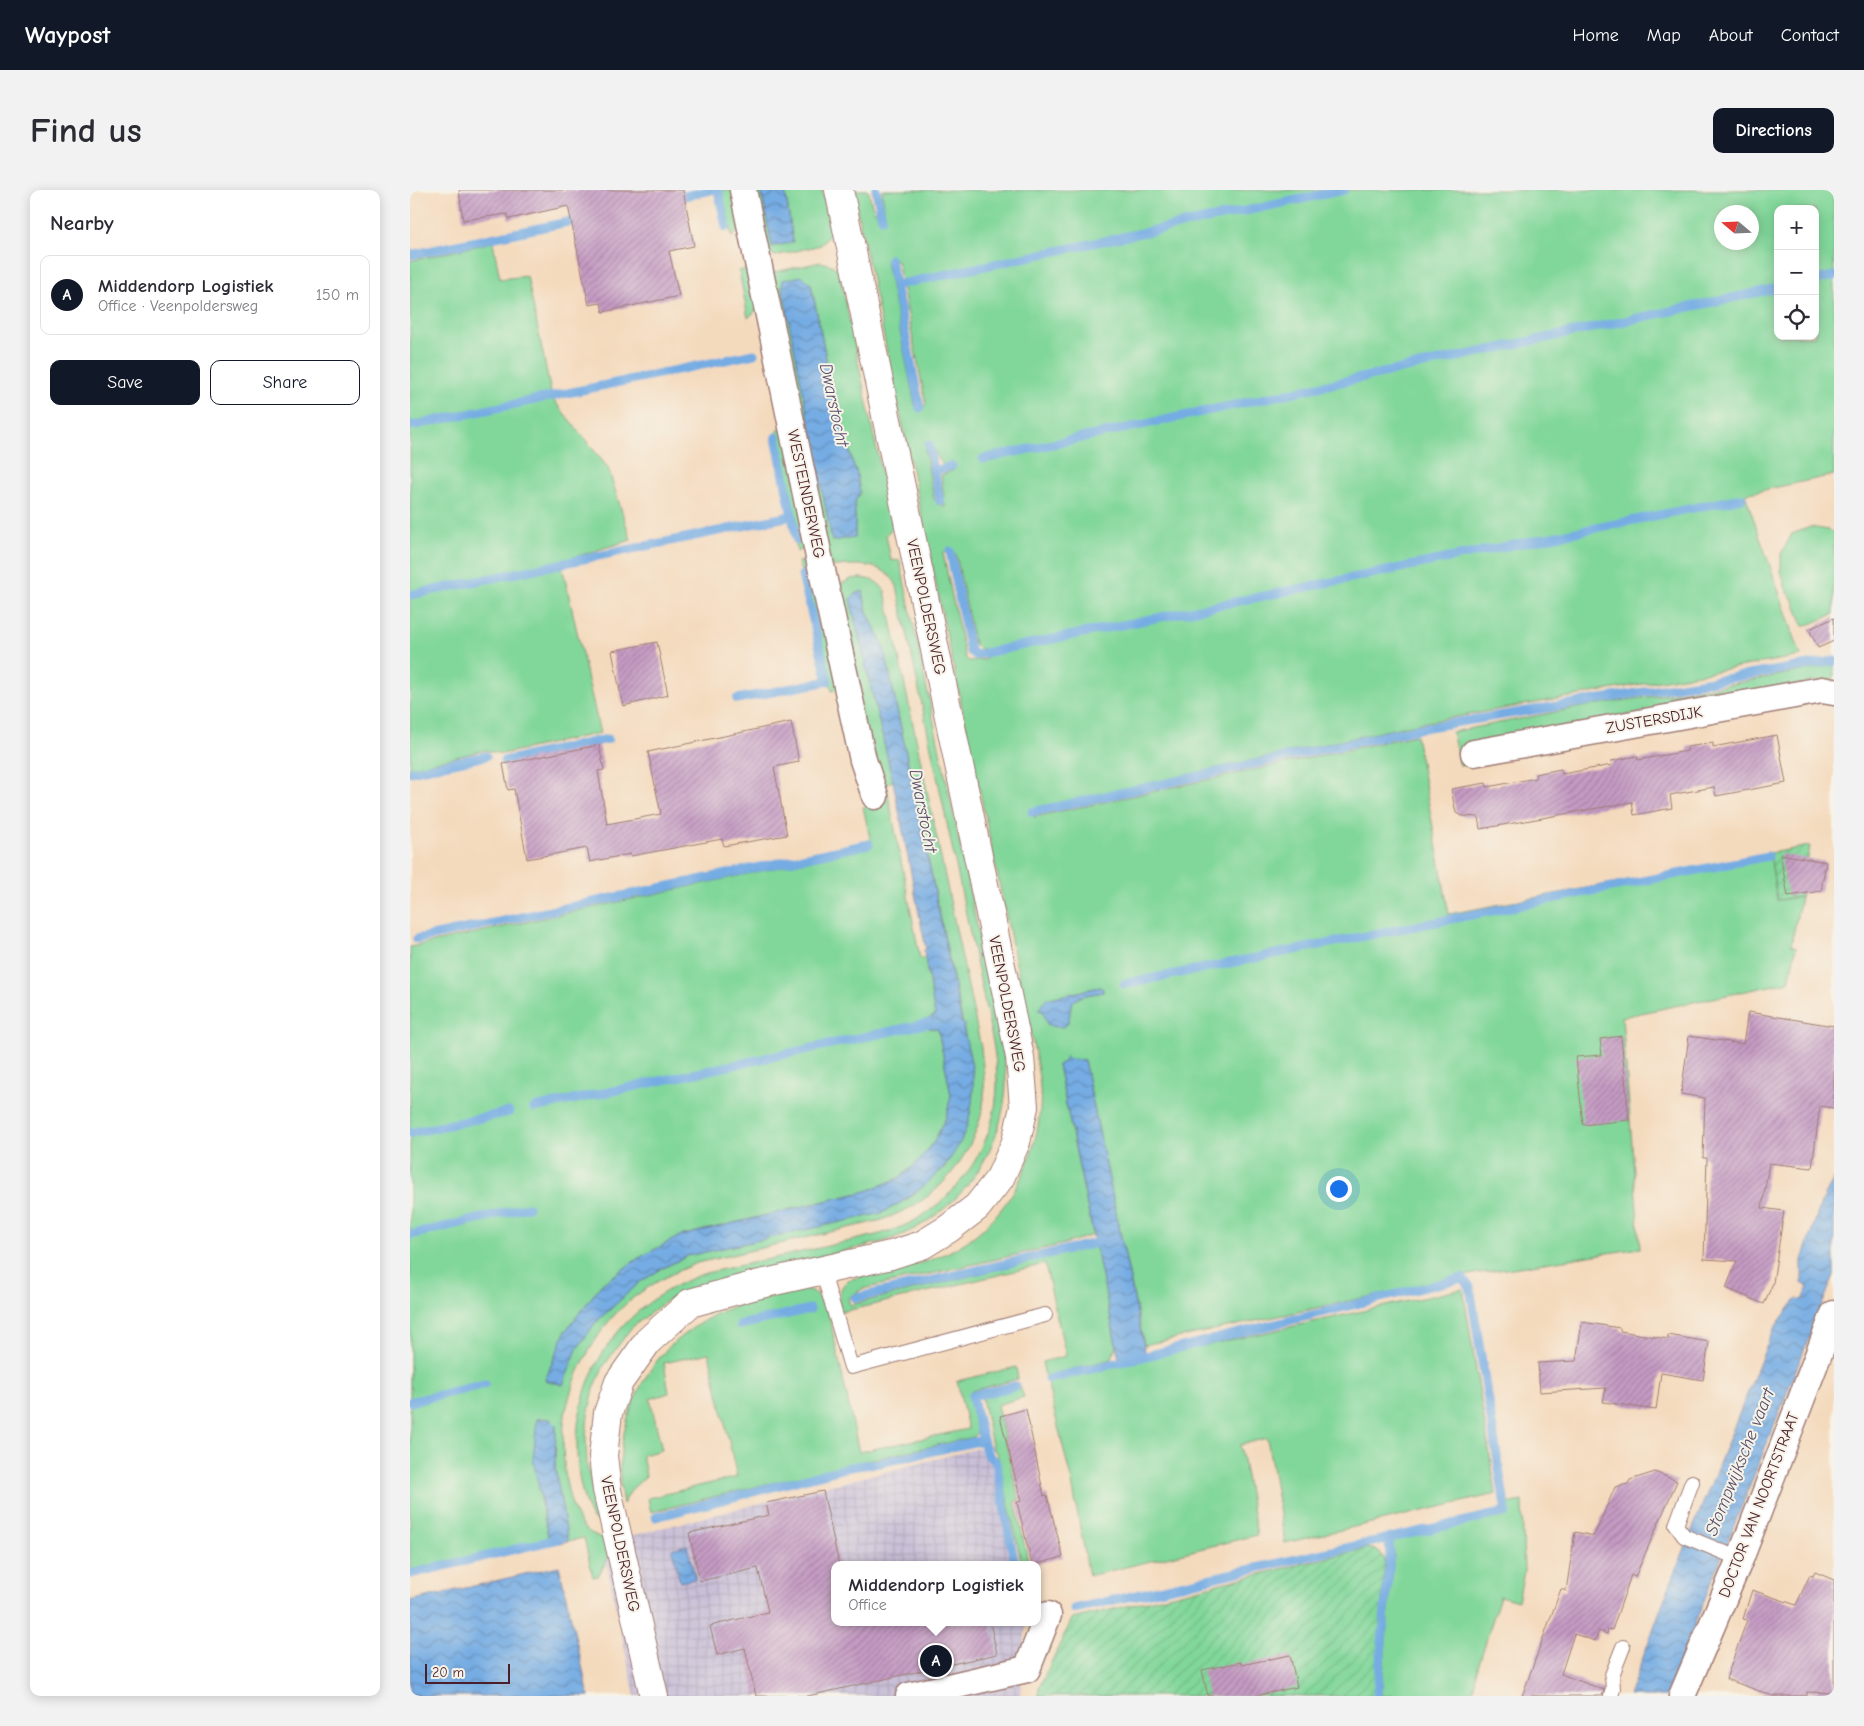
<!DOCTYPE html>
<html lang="en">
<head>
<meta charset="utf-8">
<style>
  body { margin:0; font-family:"Comic Neue",sans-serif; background:#f2f2f3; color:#2b2b33 }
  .controls { position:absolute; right:15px; top:15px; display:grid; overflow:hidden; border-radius:10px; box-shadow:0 2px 12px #0003 }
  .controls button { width:45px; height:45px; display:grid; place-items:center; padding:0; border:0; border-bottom:1px solid #e1e1e2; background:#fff; color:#2b2b33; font:25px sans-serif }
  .compass { position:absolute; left:1304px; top:15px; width:45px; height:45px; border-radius:50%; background:#fff; box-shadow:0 2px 12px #0003; rotate:289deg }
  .scale { position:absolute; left:15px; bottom:12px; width:85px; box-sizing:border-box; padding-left:5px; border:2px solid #4a1f2b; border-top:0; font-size:14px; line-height:18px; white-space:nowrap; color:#4a1f2b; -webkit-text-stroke:4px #f7f3e8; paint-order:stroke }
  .you { position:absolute; left:928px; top:998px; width:18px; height:18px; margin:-12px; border:4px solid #fff; border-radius:50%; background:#1a73e8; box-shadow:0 0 0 8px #1a73e833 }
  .badge { display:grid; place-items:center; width:32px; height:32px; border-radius:50%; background:#111827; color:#fff; font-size:16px; font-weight:700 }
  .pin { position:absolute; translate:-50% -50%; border:2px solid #fff; box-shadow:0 1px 5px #0006 }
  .popup { position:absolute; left:421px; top:1371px; width:210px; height:65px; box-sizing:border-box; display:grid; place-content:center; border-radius:10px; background:#fff; filter:drop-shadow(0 1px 4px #0005); font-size:16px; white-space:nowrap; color:#7c7c81 }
  .popup b { font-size:19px; color:#2b2b33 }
  .popup::after { content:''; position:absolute; left:50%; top:100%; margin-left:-10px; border:10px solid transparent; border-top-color:#fff }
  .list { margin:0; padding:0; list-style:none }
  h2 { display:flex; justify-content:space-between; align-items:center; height:65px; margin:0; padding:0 20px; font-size:21px }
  h2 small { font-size:16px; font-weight:400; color:#7c7c81 }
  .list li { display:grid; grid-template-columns:32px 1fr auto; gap:15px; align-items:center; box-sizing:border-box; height:80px; margin:0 10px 10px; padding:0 10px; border:1px solid #e1e1e2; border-radius:10px }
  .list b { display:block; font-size:19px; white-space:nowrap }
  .list p { margin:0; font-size:16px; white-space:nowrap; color:#7c7c81 }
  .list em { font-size:16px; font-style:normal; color:#7c7c81 }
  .actions { display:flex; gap:10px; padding:15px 20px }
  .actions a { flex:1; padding:11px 0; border:1px solid #111827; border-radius:10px; text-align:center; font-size:18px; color:#111827 }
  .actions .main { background:#111827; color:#fff }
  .icon { flex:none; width:28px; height:28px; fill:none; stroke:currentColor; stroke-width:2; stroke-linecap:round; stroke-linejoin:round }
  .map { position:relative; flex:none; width:1424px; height:1506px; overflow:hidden; border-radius:10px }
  header { display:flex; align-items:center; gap:30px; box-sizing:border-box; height:70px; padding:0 25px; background:#111827; color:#fff }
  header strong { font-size:24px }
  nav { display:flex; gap:28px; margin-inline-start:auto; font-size:18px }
  .intro { display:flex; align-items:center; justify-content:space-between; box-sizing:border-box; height:120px; padding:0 30px }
  h1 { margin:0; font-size:35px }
  .button { padding:12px 22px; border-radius:10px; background:#111827; color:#fff; font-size:18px; font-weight:700 }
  main { display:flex; gap:30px; padding:0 30px }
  aside { flex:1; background:#fff; border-radius:10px; box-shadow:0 2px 12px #0003 }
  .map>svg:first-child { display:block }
  .industrial { fill:url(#industrial-grid) }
  .green { fill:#81d79a; stroke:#667b62; fill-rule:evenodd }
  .garden { fill:url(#garden-furrows); stroke:#667b62 }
  .water { fill:url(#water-waves); stroke:#606687 }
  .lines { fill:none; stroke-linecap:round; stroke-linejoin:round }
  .stream { stroke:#75ace3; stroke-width:9 }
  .building { fill:url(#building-hatch) }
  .service-casing { stroke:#9f7c74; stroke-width:16 }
  .minor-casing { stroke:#9f7c74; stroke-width:29 }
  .tertiary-casing { stroke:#9f7c74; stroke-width:30 }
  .service { stroke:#fff; stroke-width:14 }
  .minor { stroke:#fff; stroke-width:26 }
  .tertiary { stroke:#fff; stroke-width:28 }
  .labels { text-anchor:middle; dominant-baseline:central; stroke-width:4; stroke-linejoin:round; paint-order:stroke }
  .street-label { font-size:16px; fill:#4a1f2b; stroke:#f7f3e8 }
  .water-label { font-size:18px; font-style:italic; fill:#59506b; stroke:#f7f3e8 }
</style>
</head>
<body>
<header>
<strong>Waypost</strong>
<nav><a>Home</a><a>Map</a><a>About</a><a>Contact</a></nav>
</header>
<div class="intro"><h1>Find us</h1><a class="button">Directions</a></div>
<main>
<aside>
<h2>Nearby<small></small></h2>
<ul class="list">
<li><span class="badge">A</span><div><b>Middendorp Logistiek</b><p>Office · Veenpoldersweg</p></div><em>150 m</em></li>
</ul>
<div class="actions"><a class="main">Save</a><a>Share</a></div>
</aside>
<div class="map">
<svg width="1424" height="1506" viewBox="0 0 1424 1506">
  <defs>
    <pattern id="industrial-grid" width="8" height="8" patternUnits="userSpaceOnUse" patternTransform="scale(1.25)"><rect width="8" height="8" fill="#c9bfd7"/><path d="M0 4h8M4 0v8" fill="none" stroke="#aea4b9"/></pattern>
    <pattern id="garden-furrows" width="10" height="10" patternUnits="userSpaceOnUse" patternTransform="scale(1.25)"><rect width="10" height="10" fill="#81d79a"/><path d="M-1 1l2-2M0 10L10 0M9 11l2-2" fill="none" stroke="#71b885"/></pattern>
    <pattern id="water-waves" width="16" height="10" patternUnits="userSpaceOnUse" patternTransform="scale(1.25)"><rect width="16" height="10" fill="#75ace3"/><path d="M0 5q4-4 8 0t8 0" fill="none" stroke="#628bb8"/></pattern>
    <pattern id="building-hatch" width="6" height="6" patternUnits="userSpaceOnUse" patternTransform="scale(1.25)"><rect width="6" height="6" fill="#c59bc4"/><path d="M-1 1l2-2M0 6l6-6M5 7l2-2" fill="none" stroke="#a27e9f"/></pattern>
  </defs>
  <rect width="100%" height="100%" fill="#f7f3e8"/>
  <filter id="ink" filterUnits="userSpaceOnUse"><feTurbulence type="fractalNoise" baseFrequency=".02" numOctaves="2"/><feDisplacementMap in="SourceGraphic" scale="10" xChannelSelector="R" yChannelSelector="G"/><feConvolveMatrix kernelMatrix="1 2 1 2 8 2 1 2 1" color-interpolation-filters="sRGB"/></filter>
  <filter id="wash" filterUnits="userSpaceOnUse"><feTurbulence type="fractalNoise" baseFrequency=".0096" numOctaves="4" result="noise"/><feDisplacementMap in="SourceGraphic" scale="20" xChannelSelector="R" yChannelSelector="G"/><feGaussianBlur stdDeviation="1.12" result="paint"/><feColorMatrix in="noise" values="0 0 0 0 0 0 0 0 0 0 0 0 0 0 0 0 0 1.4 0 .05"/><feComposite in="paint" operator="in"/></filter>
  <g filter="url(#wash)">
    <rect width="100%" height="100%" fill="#f4dabd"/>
    <path class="industrial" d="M 581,1255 L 607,1375 L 425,1375 L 425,1432 L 616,1432 L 610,1506 L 225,1506 L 192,1353 Z"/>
    <g class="green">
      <path d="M 312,0 L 326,0 L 333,36 L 322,47 Z"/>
      <path d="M 338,0 L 351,0 L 362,56 L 383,52 L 375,0 L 412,0 L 421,43 L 411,55 L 365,66 L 350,56 Z"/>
      <path d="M 443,0 L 458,0 C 461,11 462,22 472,28 L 475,26 L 472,0 L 1424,0 L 1424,285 L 1335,304 L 1391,466 L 1006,534 L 622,619 L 624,627 L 1006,545 L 1039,724 L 1360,663 L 1367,710 L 1391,707 L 1381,755 L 1386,757 L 1379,792 L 1212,827 L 1230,1058 L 1064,1084 L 734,1155 L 674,870 L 654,872 L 648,875 L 683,1045 L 654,1054 L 452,1099 L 438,1108 L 440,1115 L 686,1056 L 706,1155 L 702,1169 L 635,1186 L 632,1172 L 656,1166 L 635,1074 L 432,1122 C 427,1108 428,1100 438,1090 C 471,1081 506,1078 537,1063 C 592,1036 625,979 630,920 C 632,901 628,881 625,863 ZM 1368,19 L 1405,19 L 1405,146 L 1368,146 ZM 1312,22 L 1342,22 L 1342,52 L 1312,52 ZM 480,69 L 487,70 L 516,214 L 511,220 L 505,216 L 476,72 ZM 518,253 C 527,260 525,267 534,275 L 543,273 L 544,280 L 531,285 L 535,317 L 524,309 L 515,261 ZM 539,359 L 546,364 L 564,454 L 569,459 L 574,459 L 576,469 L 559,471 L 555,467 L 533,363 ZM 690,797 L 693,802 C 683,804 666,804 661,815 C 659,822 661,826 657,834 L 633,821 L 632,817 L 636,809 Z"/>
      <path d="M 83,52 L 90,89 L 117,86 L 141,203 L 0,233 L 0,71 Z"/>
      <path d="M 411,72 L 422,75 L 429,81 L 483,337 L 476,345 L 481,370 L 490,371 L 591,850 C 594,865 596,880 596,895 C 592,970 540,1034 468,1053 L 287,1096 L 256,1111 L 221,1138 L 193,1177 L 184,1199 L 178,1225 L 176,1247 L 177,1275 L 189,1332 L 182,1329 C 171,1307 167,1282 167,1258 C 166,1175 219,1109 296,1083 C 337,1074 378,1065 418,1056 C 446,1049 477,1045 502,1032 C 551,1005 587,951 587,893 C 587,879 585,866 583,852 L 487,396 C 474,369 441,375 416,377 L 357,91 L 365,82 ZM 401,94 L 419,183 L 443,274 L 446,281 L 450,302 L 445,312 L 445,347 L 422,351 Z"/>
      <path d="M 342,78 L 350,117 L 338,128 L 329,81 Z"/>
      <path d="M 142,208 L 198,278 L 221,350 L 151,371 L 190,543 L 92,564 L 75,560 L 0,578 L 0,238 Z"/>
      <path d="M 375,239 L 400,356 L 387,362 L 386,352 L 389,350 L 367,240 Z"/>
      <path d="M 1400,337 L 1418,340 L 1424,343 L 1424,424 L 1394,437 L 1383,410 L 1376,399 L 1371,381 L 1371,364 L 1382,344 Z"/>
      <path d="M 403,370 L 431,497 L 422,501 L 396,382 L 391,381 L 388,372 Z"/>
      <path d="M 451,388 C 463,390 468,391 475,401 L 571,858 C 573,877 576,897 573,916 C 567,951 543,989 514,1009 C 501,1018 487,1024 472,1030 L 287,1073 C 254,1086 223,1103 199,1131 C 180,1155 164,1186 157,1216 C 149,1246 153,1314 174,1338 C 179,1343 188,1346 194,1349 L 199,1367 L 188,1386 L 183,1387 L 174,1348 L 158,1351 L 145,1277 L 146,1235 L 140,1229 L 127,1229 L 131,1313 L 139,1349 L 0,1380 L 0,757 L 462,657 L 453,617 L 476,612 L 471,586 L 461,577 L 427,396 L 441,389 ZM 453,401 L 457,422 L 474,457 L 563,883 L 558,931 L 547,956 L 534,978 L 496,1010 L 472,1022 L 277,1066 L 251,1079 L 230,1092 L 185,1133 L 167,1159 L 153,1195 L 135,1190 L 155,1142 L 192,1094 L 229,1068 L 270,1046 L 457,1001 L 489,988 L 508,972 L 524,952 L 536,928 L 541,905 L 528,839 L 509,836 L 525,825 L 515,768 L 510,768 L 476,594 L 483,591 L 440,409 Z"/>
      <path d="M 1424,475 L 1424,488 L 1057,554 L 1060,574 L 1050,576 L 1042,542 L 1182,515 L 1300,498 Z"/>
      <path d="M 397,1099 L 407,1104 L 419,1125 L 449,1262 L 558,1239 L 547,1191 L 606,1177 L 608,1189 L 561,1201 L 559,1207 L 567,1242 L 564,1247 L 440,1274 L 241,1322 L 238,1308 L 327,1287 L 299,1163 L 254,1173 L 259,1203 L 240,1209 L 252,1260 L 232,1265 L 236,1286 L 222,1299 L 213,1314 C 202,1261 220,1197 258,1158 C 272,1144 291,1132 308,1123 C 335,1110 368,1106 397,1099 Z"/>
      <path d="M 1053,1099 L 1086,1304 L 875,1353 L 857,1248 L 830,1255 L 847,1345 L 679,1386 L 662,1293 L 637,1192 L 720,1172 Z"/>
      <path d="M 610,1197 L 614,1207 L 587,1215 L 609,1310 L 605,1311 L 619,1375 L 612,1375 L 587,1263 L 583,1260 L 572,1208 Z"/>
      <path d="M 1112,1311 L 1114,1381 L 1108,1411 L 1090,1406 L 1067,1480 L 1062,1506 L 971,1506 L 984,1365 L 982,1349 L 1097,1326 L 1096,1314 Z"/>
    </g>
    <g class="garden">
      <path d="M 1400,656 L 1391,707 L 1367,710 L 1360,663 Z"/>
      <path d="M 958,1358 L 969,1361 L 975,1370 L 964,1506 L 629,1506 L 629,1498 L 662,1429 Z"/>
    </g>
    <g class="water">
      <path d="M 351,0 L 375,0 L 383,52 L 362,57 Z"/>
      <path d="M 392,86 L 401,94 L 419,183 L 443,274 L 446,281 L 450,302 L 445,312 L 445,347 L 422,351 L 372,96 L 373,90 Z"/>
      <path d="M 453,401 L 457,422 L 474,457 L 552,833 L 556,835 L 553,837 C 556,853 562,870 563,886 C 566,954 529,993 472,1023 L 277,1066 L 251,1079 L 230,1092 L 185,1133 L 167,1159 L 153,1195 L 135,1190 L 155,1142 L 192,1094 L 229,1068 L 270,1046 L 457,1001 L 489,988 L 508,972 L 524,952 L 536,928 L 541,905 L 528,839 L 508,836 L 525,825 L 515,768 L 514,760 L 516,759 L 483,591 L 440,409 L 447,403 Z"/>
      <path d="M 690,797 L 693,799 L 693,802 C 685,804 669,804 663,812 C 656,822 666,846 637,834 L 633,821 L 628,820 L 636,809 Z"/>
      <path d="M 656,866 L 660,869 L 674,870 L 736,1166 L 710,1173 L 648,875 L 654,872 Z"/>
      <path d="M 1424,989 L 1424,1085 L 1256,1506 L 1219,1506 L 1252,1415 L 1363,1140 L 1386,1109 L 1393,1110 L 1398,1097 L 1392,1093 L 1392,1070 L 1411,1013 Z"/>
      <path d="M 127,1229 L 140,1229 L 146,1235 L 145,1277 L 158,1351 L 140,1355 L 123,1269 Z"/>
      <path d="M 277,1355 L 285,1389 L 270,1392 L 262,1359 Z"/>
      <path d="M 149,1376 L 179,1506 L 0,1506 L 0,1411 Z"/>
    </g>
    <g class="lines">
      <g class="stream">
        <path d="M 308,0 L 316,37"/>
        <path d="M 466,0 L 472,28"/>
        <path d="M 262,9 L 301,0"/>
        <path d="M 0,65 L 172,29"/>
        <path d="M 480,69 L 510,218"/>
        <path d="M 1405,90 L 1424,86"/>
        <path d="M 486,95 L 934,0"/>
        <path d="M 0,236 L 344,164"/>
        <path d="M 366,247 L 387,350"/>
        <path d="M 519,255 L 530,311"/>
        <path d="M 573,269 L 1368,98"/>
        <path d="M 524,281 L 542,276"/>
        <path d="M 540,361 L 560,461 L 565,465 L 1332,308"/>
        <path d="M 0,405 L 381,326"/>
        <path d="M 327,509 L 418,491 L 392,385"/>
        <path d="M 94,571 L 198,549"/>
        <path d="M 0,582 L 76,566"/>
        <path d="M 622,622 L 1007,539 L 1424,471"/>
        <path d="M 7,749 L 459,654"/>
        <path d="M 714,794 L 1358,666"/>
        <path d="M 124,918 L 519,833"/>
        <path d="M 0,943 L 99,922"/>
        <path d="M 0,1045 L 118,1017"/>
        <path d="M 445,1108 L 686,1053"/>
        <path d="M 330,1135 L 400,1119"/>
        <path d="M 638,1189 L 736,1166 L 1052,1088 L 1060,1097 L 1096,1322 L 664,1419"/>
        <path d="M 0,1212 L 75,1194"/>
        <path d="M 573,1250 L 577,1264 L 586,1272 L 605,1375"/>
        <path d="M 246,1327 L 440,1277 L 469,1273 L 573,1250 L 562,1206 L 606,1196"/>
        <path d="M 0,1384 L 148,1349"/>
        <path d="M 967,1506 L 980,1366 L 979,1348"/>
      </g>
    </g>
    <g id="blocks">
      <g class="building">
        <path d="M 49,0 L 273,0 L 284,56 L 259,61 L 269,106 L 193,122 L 191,113 L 179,115 L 158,16 L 99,29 L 97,24 L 53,30 Z"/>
        <path d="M 1424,428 L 1424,451 L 1408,458 L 1399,439 Z"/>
        <path d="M 247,452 L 258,505 L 213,516 L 202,461 Z"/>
        <path d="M 381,532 L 389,572 L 364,577 L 377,645 L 314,656 L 312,649 L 221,666 L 220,664 L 180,672 L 177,658 L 117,669 L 104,599 L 98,600 L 93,574 L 189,555 L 194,580 L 188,581 L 197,634 L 251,624 L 238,562 Z"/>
        <path d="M 1367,545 L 1376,593 L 1306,606 L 1304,597 L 1260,605 L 1262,618 L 1224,625 L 1222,612 L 1070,639 L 1068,627 L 1053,626 L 1046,623 L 1041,599 L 1076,593 L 1077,597 L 1126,588 L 1125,584 L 1151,579 L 1152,584 L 1202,575 L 1201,571 L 1227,566 L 1228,570 L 1277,561 L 1277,557 L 1303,553 L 1303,557 Z"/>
        <path d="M 1370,664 L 1416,672 L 1411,701 L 1378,706 Z"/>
        <path d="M 1338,822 L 1424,836 L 1424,918 L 1410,916 L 1402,978 L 1359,973 L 1352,1018 L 1374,1021 L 1363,1093 L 1354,1114 L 1316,1098 L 1327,1071 L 1294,1069 L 1297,968 L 1293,968 L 1295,908 L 1271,904 L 1279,846 L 1333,854 Z"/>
        <path d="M 1211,846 L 1219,930 L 1173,935 L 1166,867 L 1192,865 L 1190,849 Z"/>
        <path d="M 1172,1132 L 1210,1138 L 1210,1141 L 1258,1149 L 1258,1145 L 1299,1152 L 1293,1190 L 1251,1183 L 1246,1220 L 1193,1212 L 1196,1198 L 1130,1202 L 1128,1173 L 1166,1171 Z"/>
        <path d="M 616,1219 L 634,1306 L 637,1305 L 653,1367 L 623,1375 L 622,1375 L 607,1312 L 611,1311 L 590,1226 Z"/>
        <path d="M 1245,1282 L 1267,1291 L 1225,1387 L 1221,1385 L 1202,1440 L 1198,1439 L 1197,1444 L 1189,1441 L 1185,1451 L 1164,1444 L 1151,1484 L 1194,1500 L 1192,1506 L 1112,1506 L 1151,1399 L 1156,1401 L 1165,1342 L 1184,1346 L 1205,1297 L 1218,1294 L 1220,1290 Z"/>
        <path d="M 413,1301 L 429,1375 L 425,1375 L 425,1432 L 580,1432 L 587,1464 L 398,1506 L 346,1506 L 335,1458 L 307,1465 L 300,1436 L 358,1422 L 348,1378 L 290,1391 L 279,1343 L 359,1325 L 356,1313 Z"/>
        <path d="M 1405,1382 L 1424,1390 L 1424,1503 L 1397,1502 L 1397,1506 L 1363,1506 L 1316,1489 L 1337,1430 L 1333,1429 L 1342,1400 L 1386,1415 L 1400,1385 L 1403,1386 Z"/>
        <path d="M 880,1465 L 887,1497 L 845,1506 L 798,1506 L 792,1480 L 831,1472 L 831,1475 Z"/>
      </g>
    </g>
  </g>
  <g filter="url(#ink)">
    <use href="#blocks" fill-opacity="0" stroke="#9f7c74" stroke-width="1"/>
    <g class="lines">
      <g class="service-casing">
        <g id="service">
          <path d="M 412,1080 L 441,1177 L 635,1125"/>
          <path d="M 1282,1292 L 1266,1335 L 1274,1346 L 1330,1369"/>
          <path d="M 1201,1506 L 1203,1499 L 1202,1485 L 1213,1457"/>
        </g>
      </g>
      <g class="minor-casing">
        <g id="minor">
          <path d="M 333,0 L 409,367 L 453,570 L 465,606"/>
          <path d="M 1064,563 L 1412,500 L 1424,502"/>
          <path d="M 499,1506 L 617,1479 L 638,1425"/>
          <path d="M 1272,1506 L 1330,1369 L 1424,1124"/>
        </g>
      </g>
      <g class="tertiary-casing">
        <path id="tertiary" d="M 244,1506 L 197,1300 L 193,1266 L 198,1223 L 209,1192 L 238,1151 L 280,1113 L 346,1095 L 481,1065 L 512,1055 L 538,1039 L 567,1017 L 590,988 L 606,952 L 614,917 L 610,867 L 429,0"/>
      </g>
      <use href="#service" class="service"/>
      <use href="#minor" class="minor"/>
      <use href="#tertiary" class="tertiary"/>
    </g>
  </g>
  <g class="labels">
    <g class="street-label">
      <text transform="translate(396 304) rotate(78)">WESTEINDERWEG</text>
      <text transform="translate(516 417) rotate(78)">VEENPOLDERSWEG</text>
      <text transform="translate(1244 530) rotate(-10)">ZUSTERSDIJK</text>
      <text transform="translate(597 814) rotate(79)">VEENPOLDERSWEG</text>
      <text transform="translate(1349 1315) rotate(-69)">DOCTOR VAN NOORTSTRAAT</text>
      <text transform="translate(210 1354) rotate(78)">VEENPOLDERSWEG</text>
    </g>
    <g class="water-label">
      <text transform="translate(424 215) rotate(78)">Dwarstocht</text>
      <text transform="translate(513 621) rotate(79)">Dwarstocht</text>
      <text transform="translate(1330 1272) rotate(-68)">Stompwijksche vaart</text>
    </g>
  </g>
</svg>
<div class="controls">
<button>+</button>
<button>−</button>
<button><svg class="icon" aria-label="locate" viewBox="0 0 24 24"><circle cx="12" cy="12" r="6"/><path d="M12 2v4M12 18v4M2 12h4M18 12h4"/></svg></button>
</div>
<svg class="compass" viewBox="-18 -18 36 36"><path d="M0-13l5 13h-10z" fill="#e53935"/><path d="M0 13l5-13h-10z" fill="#7c7c81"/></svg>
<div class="scale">20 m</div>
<div class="you"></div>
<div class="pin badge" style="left:526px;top:1471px">A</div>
<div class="popup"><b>Middendorp Logistiek</b>Office</div>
</div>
</main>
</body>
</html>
